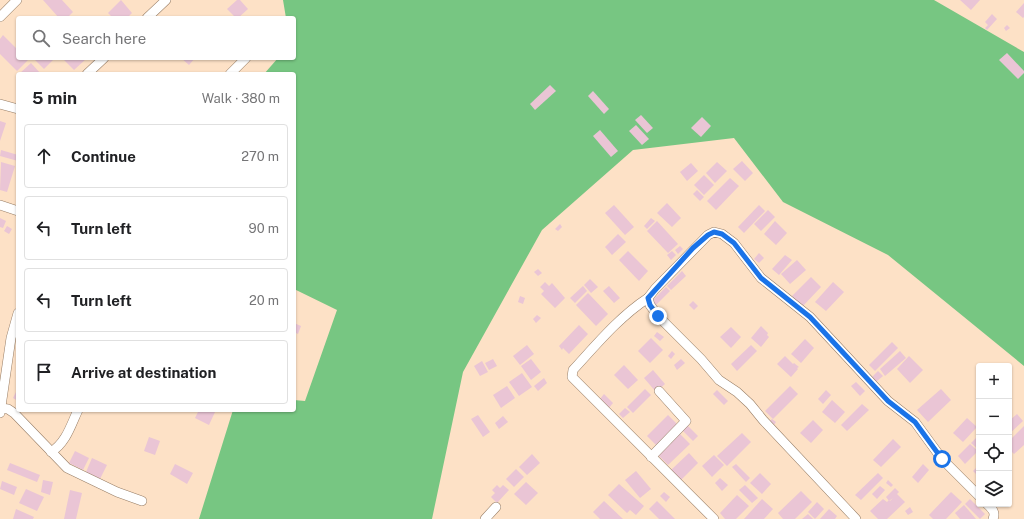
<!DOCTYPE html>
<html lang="en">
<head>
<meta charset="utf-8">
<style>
  body { margin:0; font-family:"Public Sans",sans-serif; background:#f6f6f6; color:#202124 }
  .controls { position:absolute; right:12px; bottom:12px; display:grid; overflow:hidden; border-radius:4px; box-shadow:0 1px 3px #0004 }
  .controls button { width:36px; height:36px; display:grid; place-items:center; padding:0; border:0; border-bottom:1px solid #e0e0e0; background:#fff; color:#202124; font:20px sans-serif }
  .stop { position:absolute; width:12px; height:12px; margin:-9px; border:3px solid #1a73e8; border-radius:50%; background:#fff }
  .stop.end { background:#1a73e8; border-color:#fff; box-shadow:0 1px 4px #0008 }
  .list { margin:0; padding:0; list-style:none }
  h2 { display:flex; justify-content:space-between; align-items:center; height:52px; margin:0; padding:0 16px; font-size:17px }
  h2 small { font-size:13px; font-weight:400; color:#757577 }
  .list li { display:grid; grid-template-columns:26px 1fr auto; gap:12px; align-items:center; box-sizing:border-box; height:64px; margin:0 8px 8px; padding:0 8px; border:1px solid #e0e0e0; border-radius:4px }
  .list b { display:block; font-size:15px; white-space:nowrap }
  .list em { font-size:13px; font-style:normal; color:#757577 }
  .icon { flex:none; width:22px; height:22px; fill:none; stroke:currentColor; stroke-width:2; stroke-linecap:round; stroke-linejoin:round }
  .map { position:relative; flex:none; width:1024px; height:519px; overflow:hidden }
  .search { position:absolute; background:#fff; box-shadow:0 1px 3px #0004; left:16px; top:16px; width:280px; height:44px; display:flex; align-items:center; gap:10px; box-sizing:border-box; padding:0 14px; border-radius:4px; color:#757577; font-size:15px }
  .panel { position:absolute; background:#fff; box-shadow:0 1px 3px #0004; left:16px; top:72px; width:280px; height:340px; border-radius:4px }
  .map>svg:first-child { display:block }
  .forest { fill:#77c682 }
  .building { fill:#eac5d5 }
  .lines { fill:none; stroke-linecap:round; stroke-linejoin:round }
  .minor-casing { stroke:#977d65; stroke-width:10 }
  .minor { stroke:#fff; stroke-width:9 }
  .route { stroke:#1a73e8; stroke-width:5 }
</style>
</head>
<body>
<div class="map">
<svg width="1024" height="519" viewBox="0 0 1024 519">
  <rect width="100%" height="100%" fill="#fde1c6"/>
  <path class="forest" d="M 283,0 L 934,0 L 1024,52 L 1024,366 L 888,255 L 783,202 L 734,138 L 633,150 L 542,230 L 463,372 L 432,519 L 199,519 L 233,410 L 294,410 L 294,400 L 305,401 L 337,310 L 294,289 L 294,74 L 264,74 L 278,58 L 294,58 L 294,18 L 286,18 Z"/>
  <g class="building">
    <path d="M 43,0 L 62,0 L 73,12 L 67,18 L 59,18 Z"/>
    <path d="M 121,0 L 132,13 L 127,18 L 113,18 L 108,13 Z"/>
    <path d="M 237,0 L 240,0 L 248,9 L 238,18 L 236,18 L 227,9 Z"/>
    <path d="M 960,0 L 980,0 L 971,10 Z"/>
    <path d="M 1024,3 L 1024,17 L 1023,18 L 1016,12 Z"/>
    <path d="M 992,14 L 997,19 L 987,30 L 985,28 L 988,25 L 985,22 Z"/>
    <path d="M 1007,25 L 1010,28 L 1006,31 L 1004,28 Z"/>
    <path d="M 3,35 L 18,50 L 18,58 L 27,58 L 28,60 L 17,71 L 0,54 L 0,39 Z"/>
    <path d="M 1007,53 L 1024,71 L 1024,73 L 1018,79 L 999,60 Z"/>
    <path d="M 35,58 L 55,58 L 44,69 L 34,59 Z"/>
    <path d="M 62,58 L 85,58 L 86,59 L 74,70 Z"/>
    <path d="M 181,58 L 195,58 L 189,65 Z"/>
    <path d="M 31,63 L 41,74 L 19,74 Z"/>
    <path d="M 550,85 L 556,91 L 535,110 L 530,104 Z"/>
    <path d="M 593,91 L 609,109 L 604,114 L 588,96 Z"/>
    <path d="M 641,115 L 653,128 L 647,133 L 635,120 Z"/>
    <path d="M 702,117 L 711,126 L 701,137 L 691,128 Z"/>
    <path d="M 0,121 L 6,123 L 0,141 Z"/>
    <path d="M 636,125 L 649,139 L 642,145 L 629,131 Z"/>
    <path d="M 600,130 L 618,151 L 611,157 L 593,136 Z"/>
    <path d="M 1,150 L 18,155 L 18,161 L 0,156 Z"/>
    <path d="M 742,161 L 753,173 L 745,181 L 733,169 Z"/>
    <path d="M 1,162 L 15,166 L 7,192 L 0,190 Z"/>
    <path d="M 717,162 L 727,171 L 715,183 L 706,173 Z"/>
    <path d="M 691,163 L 698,171 L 687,181 L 680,172 Z"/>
    <path d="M 704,175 L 714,185 L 704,195 L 694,185 Z"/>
    <path d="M 730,178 L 739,186 L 716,210 L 707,201 Z"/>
    <path d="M 697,190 L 704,197 L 700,201 L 693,194 Z"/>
    <path d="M 667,203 L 681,218 L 672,227 L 657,213 Z"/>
    <path d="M 614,205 L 634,227 L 625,235 L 605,213 Z"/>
    <path d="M 759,205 L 765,211 L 744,233 L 738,227 Z"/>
    <path d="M 768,210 L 775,217 L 761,231 L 754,224 Z"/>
    <path d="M 0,218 L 6,221 L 3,228 L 0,227 Z"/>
    <path d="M 651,218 L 655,221 L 647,229 L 644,226 Z"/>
    <path d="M 657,221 L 678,244 L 668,253 L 647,231 Z"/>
    <path d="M 775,221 L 787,233 L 776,245 L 764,234 Z"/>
    <path d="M 560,224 L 562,227 L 558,231 L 555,229 Z"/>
    <path d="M 7,226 L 12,229 L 9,234 L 4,231 Z"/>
    <path d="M 618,234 L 626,242 L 612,255 L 605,247 Z"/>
    <path d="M 680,246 L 683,249 L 678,254 L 675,250 Z"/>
    <path d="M 628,251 L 648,271 L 639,281 L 619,260 Z"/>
    <path d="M 672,251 L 676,255 L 671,260 L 667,255 Z"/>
    <path d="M 759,253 L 764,258 L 759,263 L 754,259 Z"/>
    <path d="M 785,255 L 792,260 L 779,275 L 772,269 Z"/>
    <path d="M 797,260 L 806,270 L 790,284 L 781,274 Z"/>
    <path d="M 538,269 L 542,273 L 538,276 L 534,272 Z"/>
    <path d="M 682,271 L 686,276 L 671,290 L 667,286 Z"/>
    <path d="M 811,277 L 821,287 L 802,307 L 792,296 Z"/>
    <path d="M 590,279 L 598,287 L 591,293 L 584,285 Z"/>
    <path d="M 545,282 L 549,286 L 552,283 L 565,298 L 555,308 L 541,294 L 544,291 L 540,287 Z"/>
    <path d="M 833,282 L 844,292 L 826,311 L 815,302 Z"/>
    <path d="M 583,286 L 587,291 L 575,303 L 570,298 Z"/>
    <path d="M 609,286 L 620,298 L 614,303 L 603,291 Z"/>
    <path d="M 666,287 L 670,291 L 656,305 L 652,301 Z"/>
    <path d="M 588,293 L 608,314 L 596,326 L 576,305 Z"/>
    <path d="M 520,296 L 525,298 L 523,304 L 518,302 Z"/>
    <path d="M 693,301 L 698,306 L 694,310 L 689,305 Z"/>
    <path d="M 537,315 L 541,318 L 536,323 L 533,319 Z"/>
    <path d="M 294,323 L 301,326 L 298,334 L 294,332 Z"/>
    <path d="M 579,325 L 588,334 L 569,354 L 563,348 L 562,350 L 559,346 Z"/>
    <path d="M 761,326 L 768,333 L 767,335 L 769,337 L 761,347 L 751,338 Z"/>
    <path d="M 731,327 L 741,337 L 731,348 L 720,337 Z"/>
    <path d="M 657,332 L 664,337 L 660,341 L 654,336 Z"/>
    <path d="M 651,338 L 663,350 L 650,363 L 638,351 Z"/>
    <path d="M 805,339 L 814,348 L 801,363 L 791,354 Z"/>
    <path d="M 892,342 L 898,348 L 875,371 L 869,365 Z"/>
    <path d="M 527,345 L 534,354 L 520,365 L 513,356 Z"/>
    <path d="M 751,345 L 757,351 L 737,371 L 731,364 Z"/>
    <path d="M 672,351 L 675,354 L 671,359 L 668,356 Z"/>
    <path d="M 900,351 L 906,358 L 885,376 L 880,369 Z"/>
    <path d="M 785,356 L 793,364 L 794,363 L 799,367 L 797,368 L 798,369 L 791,377 L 777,364 Z"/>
    <path d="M 909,356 L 923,370 L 910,383 L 897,369 Z"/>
    <path d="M 493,359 L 497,366 L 489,370 L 485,363 Z"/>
    <path d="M 531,359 L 541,372 L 531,380 L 521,366 Z"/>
    <path d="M 681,359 L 685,363 L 677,370 L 674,365 Z"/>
    <path d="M 482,361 L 488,372 L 480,376 L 474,366 Z"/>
    <path d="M 624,365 L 638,380 L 628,389 L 614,375 Z"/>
    <path d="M 653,370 L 665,384 L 656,392 L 644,378 Z"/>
    <path d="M 878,371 L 883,376 L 876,382 L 872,377 Z"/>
    <path d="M 522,373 L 532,387 L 519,396 L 509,382 Z"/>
    <path d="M 544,378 L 547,383 L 538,391 L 534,386 Z"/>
    <path d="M 856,382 L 865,391 L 860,396 L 851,386 Z"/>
    <path d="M 507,386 L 515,398 L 501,408 L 493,395 Z"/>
    <path d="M 790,386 L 798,394 L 773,419 L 765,411 Z"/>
    <path d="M 18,388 L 18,401 L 13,398 Z"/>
    <path d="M 645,389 L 651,395 L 633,413 L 627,407 Z"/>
    <path d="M 941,389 L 951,400 L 928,422 L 917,410 Z"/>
    <path d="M 717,390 L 728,401 L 724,405 L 713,394 Z"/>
    <path d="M 826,390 L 831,395 L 823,404 L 818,399 Z"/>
    <path d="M 604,394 L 613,403 L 609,408 L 600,399 Z"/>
    <path d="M 832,400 L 845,412 L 835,423 L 822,412 Z"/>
    <path d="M 862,404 L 869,410 L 847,431 L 841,425 Z"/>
    <path d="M 625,408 L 630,412 L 623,418 L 619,414 Z"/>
    <path d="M 199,410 L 210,410 L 215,412 L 209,425 L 195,418 Z"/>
    <path d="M 1017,414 L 1023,421 L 1009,434 L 1009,421 Z"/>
    <path d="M 478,415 L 490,432 L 483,437 L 471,419 Z"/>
    <path d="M 668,415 L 679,426 L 658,447 L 647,436 Z"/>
    <path d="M 503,416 L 508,422 L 499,429 L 495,423 Z"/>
    <path d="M 967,418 L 977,427 L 963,442 L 953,433 Z"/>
    <path d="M 772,419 L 776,422 L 774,425 L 770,421 Z"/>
    <path d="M 813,420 L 823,430 L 811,443 L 800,433 Z"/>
    <path d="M 686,424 L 698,436 L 693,441 L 681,429 Z"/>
    <path d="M 1024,426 L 1024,445 L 1014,454 L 1009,449 L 1009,441 Z"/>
    <path d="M 679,433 L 690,444 L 668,465 L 657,454 Z"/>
    <path d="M 742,433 L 751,442 L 727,466 L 717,456 Z"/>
    <path d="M 979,435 L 979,450 L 971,443 Z"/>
    <path d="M 149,437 L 160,441 L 155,455 L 144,451 Z"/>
    <path d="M 893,439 L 901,447 L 881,467 L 873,460 Z"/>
    <path d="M 970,444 L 978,451 L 965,464 L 958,456 Z"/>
    <path d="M 75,451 L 89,458 L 83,470 L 69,463 Z"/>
    <path d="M 689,453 L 698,463 L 681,480 L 671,470 Z"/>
    <path d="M 532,454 L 540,463 L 527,475 L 519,467 Z"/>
    <path d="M 714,455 L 724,465 L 712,477 L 702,466 Z"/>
    <path d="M 92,458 L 107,465 L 100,479 L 86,472 Z"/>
    <path d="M 10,463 L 40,475 L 37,482 L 7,470 Z"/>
    <path d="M 175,464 L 193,473 L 187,484 L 170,474 Z"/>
    <path d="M 736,464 L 750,478 L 746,482 L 732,467 Z"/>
    <path d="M 923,464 L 929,470 L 918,483 L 912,477 Z"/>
    <path d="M 979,465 L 979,477 L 973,471 Z"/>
    <path d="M 516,469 L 524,477 L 514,487 L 506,479 Z"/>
    <path d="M 636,471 L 651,489 L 640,498 L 625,480 Z"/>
    <path d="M 760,473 L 771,484 L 762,494 L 750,483 Z"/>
    <path d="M 878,473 L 883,478 L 861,500 L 855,495 Z"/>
    <path d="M 720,478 L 728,485 L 722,491 L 715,483 Z"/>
    <path d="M 43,480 L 53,482 L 50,495 L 41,492 Z"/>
    <path d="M 888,480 L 893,485 L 891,487 L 886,483 Z"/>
    <path d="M 2,481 L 17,487 L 14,495 L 0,489 Z"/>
    <path d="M 526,482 L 538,493 L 526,505 L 514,494 Z"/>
    <path d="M 619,484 L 644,506 L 636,515 L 630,510 L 627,513 L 608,495 Z"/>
    <path d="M 497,485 L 500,488 L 503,485 L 509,490 L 497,503 L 491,497 L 495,493 L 492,490 Z"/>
    <path d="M 745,485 L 758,498 L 752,503 L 739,490 Z"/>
    <path d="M 880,486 L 885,490 L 877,499 L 872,494 Z"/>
    <path d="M 895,488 L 899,492 L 897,494 L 905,502 L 887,519 L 878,519 L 870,511 L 883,499 L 887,502 L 889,500 L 890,501 L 893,498 L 889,501 L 886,497 Z"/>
    <path d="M 26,489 L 44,497 L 37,511 L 19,503 Z"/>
    <path d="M 70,490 L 82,493 L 76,519 L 64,519 Z"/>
    <path d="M 801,491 L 812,502 L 795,519 L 783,519 L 778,513 Z"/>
    <path d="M 664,492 L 670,497 L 666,502 L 660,496 Z"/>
    <path d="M 951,492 L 962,502 L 946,519 L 933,519 L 929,515 Z"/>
    <path d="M 737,495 L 749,506 L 736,519 L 725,519 L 720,513 Z"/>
    <path d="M 762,499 L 773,509 L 764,519 L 744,519 Z"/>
    <path d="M 970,499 L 985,514 L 980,519 L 965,504 Z"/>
    <path d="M 604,501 L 623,519 L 600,519 L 593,512 Z"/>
    <path d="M 657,501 L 675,519 L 659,519 L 649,509 Z"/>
    <path d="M 817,502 L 824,509 L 815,519 L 808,512 Z"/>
    <path d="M 964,505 L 976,519 L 960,519 L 955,513 Z"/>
    <path d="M 910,507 L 913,512 L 908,515 L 905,511 Z"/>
    <path d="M 16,509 L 34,517 L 33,519 L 13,519 Z"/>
    <path d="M 829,509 L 837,516 L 835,519 L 820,519 Z"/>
    <path d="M 808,514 L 813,519 L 802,519 Z"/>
  </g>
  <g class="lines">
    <g class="minor-casing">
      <g id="minor">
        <path d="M 0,17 L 17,0"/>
        <path d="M 147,18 L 166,0"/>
        <path d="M 87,74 L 104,58"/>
        <path d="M 230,74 L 246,58"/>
        <path d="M 0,104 L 18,109"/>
        <path d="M 0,205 L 18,211"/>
        <path d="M 648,298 C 619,317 596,345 573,370 L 572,377 L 714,519"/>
        <path d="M 1,408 L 8,409 L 14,413 L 67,468 L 117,492 L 142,501"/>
        <path d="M 0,413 L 11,338 L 18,313"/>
        <path d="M 51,452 C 66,443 71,425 78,410"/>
        <path d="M 651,457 L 686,421 L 659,391"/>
        <path d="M 987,504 C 992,509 996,512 993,519"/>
        <path d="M 485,519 L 496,507"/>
        <path d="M 856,519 L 763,420 L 750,404 L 737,392 L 719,380 L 701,359 L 658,316 L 650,305 L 648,298 L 655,289 L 708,235 L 714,232 L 722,234 L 734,243 L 761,278 L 810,317 L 888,401 L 915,422 L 942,459 L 979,496"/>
      </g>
    </g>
    <use href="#minor" class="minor"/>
  </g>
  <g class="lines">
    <path class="route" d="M 658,316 L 650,305 L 648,298 L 693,248 L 708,235 L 714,232 L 722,234 L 734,243 L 761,278 L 810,317 L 888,401 L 915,422 L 942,459"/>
  </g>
</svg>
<div class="controls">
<button>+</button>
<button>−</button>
<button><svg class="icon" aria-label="locate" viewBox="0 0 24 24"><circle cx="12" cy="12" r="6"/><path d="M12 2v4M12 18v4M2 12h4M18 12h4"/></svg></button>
<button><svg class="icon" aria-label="layers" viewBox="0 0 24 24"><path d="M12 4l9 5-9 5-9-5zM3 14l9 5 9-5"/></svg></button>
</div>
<div class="stop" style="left:942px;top:459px"></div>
<div class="stop end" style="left:658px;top:316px"></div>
<div class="search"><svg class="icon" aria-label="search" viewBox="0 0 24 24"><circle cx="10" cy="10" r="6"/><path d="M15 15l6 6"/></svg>Search here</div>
<section class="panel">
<h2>5 min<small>Walk · 380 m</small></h2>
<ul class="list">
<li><svg class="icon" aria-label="ahead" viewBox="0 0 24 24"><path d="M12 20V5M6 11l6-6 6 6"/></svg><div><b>Continue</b></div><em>270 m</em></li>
<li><svg class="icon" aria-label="left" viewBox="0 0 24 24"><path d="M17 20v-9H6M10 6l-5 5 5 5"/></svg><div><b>Turn left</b></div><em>90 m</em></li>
<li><svg class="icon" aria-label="left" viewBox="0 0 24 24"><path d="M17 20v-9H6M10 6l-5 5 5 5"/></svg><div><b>Turn left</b></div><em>20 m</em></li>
<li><svg class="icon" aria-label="arrive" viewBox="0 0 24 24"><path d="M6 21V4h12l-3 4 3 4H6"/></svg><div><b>Arrive at destination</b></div></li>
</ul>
</section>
</div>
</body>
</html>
